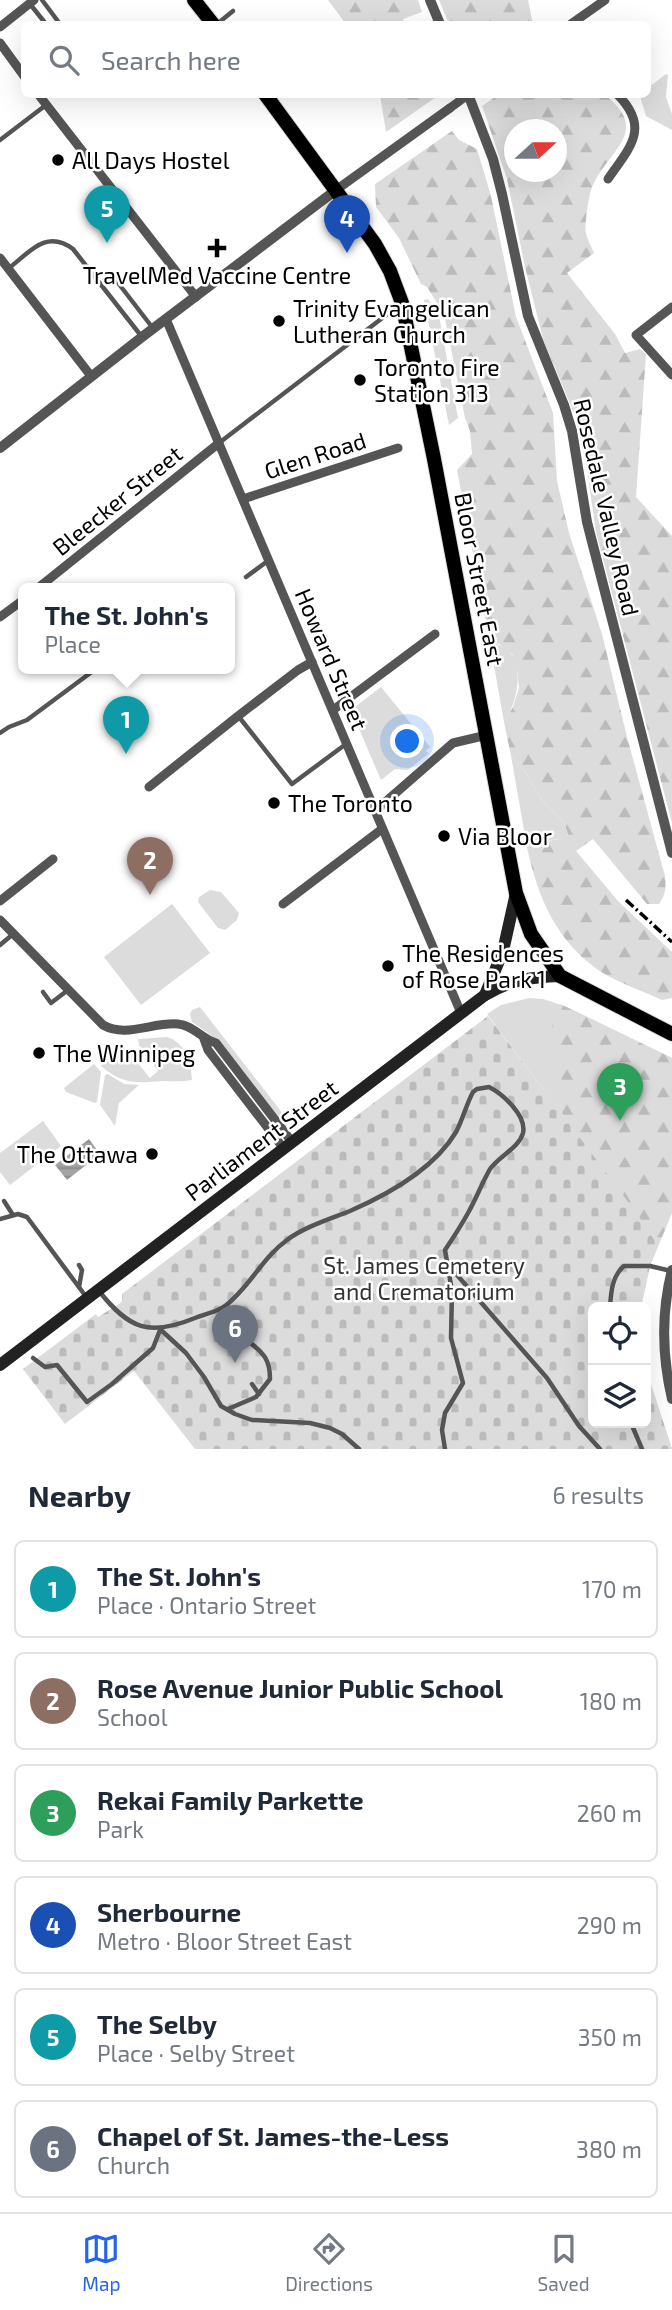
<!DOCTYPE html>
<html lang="en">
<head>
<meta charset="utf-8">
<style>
  body { margin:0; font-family:"Exo 2",sans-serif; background:#f6f6f7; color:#1f2937 }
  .controls { position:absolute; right:21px; bottom:21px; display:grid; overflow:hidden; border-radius:10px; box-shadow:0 7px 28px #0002 }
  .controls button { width:63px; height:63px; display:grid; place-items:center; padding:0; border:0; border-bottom:2px solid #e0e1e3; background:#fff; color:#1f2937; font:35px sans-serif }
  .compass { position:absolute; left:504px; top:119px; width:63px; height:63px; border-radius:50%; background:#fff; box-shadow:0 7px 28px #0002; rotate:69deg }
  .you { position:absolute; left:408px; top:742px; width:24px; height:24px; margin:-18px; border:5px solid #fff; border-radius:50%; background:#1a73e8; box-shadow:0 0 0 10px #1a73e833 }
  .badge { display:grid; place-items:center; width:46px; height:46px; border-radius:50%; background:#2563eb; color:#fff; font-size:23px; font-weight:700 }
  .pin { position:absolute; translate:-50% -58px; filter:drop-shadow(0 2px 4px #0008) }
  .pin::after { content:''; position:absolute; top:37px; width:24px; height:21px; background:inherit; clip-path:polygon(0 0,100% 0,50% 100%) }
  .popup { position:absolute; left:18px; top:583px; width:217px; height:91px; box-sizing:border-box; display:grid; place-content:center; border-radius:10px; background:#fff; filter:drop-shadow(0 2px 5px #0005); font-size:23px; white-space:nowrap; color:#747a83 }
  .popup b { font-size:26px; color:#1f2937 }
  .popup::after { content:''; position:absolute; left:50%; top:100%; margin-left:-14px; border:14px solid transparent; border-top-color:#fff }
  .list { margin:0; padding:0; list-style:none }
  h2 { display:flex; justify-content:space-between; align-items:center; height:91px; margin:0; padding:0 28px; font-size:30px }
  h2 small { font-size:23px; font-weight:400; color:#747a83 }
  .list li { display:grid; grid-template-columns:46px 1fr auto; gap:21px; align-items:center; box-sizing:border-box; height:98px; margin:0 14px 14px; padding:0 14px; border:2px solid #e0e1e3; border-radius:10px }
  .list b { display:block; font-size:26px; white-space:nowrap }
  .list p { margin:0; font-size:23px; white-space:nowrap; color:#747a83 }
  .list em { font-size:23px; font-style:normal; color:#747a83 }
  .icon { flex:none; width:38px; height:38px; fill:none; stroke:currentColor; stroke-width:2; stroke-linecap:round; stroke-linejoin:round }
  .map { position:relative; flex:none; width:672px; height:1449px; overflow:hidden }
  .search { position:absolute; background:#fff; box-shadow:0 7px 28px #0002; left:21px; right:21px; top:21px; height:77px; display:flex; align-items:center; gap:18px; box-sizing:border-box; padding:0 24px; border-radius:10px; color:#747a83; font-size:26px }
  .sheet { height:763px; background:#fff }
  nav { display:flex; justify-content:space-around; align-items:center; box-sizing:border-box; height:98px; border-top:2px solid #e0e1e3; background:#fff; font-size:19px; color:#747a83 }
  nav a { display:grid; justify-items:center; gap:4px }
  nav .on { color:#2563eb }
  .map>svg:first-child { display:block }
  .green { fill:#dcdcdc }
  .forest { fill:url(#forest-firs); fill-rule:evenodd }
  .cemetery { fill:url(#cemetery-stones) }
  .water { fill:url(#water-rules) }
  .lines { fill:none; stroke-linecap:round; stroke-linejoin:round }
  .primary-casing { stroke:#dbdbdb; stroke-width:16 }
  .service { stroke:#555; stroke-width:4.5 }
  .minor { stroke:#555; stroke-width:9 }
  .tertiary { stroke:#555; stroke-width:10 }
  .secondary { stroke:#222; stroke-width:12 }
  .primary { stroke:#000; stroke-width:14 }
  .rail { stroke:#000; stroke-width:3.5; stroke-dasharray:10 3.5 2 3.5; stroke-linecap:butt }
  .minor-bridge { stroke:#555; stroke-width:9 }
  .poi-dot { fill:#000; stroke:#fff; stroke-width:2.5 }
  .labels { text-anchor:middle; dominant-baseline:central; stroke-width:5; stroke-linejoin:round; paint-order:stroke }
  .poi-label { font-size:23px; fill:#000; stroke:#fff; text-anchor:start }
  .street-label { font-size:23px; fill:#000; stroke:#fff }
  .park-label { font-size:23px; fill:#333; stroke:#fff }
</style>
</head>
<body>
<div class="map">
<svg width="672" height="1449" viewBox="0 0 672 1449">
  <defs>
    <pattern id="forest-firs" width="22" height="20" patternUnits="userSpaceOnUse" patternTransform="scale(1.75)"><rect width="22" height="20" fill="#dcdcdc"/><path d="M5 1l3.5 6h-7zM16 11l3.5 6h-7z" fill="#bbb"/></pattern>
    <pattern id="cemetery-stones" width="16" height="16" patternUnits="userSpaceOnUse" patternTransform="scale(1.75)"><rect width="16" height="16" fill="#dcdcdc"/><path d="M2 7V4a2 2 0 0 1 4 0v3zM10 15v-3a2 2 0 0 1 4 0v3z" fill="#bbb"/></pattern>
    <pattern id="water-rules" width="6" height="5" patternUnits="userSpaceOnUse" patternTransform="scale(1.75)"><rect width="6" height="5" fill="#a3a3a3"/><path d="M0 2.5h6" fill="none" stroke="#8b8b8b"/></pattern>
  </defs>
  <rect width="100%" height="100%" fill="#fff"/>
  <g class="green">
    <path d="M 666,74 L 668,75 L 666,97 L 672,114 L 672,130 L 646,116 L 640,96 L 648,94 L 648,88 Z"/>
    <path d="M 428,299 L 439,316 L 458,418 L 449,425 L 424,300 Z"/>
    <path d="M 490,643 C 529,646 520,700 504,722 Z"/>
    <path d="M 381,687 L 430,747 L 425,751 L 429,753 L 408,770 L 395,769 L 381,780 L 351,710 Z"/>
    <path d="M 511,756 L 526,773 L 541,799 L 564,822 L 568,836 L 565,838 L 533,843 L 527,847 Z"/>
    <path d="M 210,890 L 221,892 L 239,913 L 237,920 L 225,930 L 218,928 L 198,902 L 199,897 Z"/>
    <path d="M 172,904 L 210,953 L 141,1005 L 104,957 Z"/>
    <path d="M 529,998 L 543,999 L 567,1007 L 672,1058 L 672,1213 L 578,1136 L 487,1014 L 501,1005 Z"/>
    <path d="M 200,1007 L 290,1123 L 285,1127 L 215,1038 L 192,1022 L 190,1014 L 192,1010 Z"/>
    <path d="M 167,1037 C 186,1043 191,1063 192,1080 C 183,1082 173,1081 164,1081 C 136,1083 123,1085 101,1066 C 103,1057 117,1050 125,1047 L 150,1078 L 158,1071 L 139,1045 L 138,1039 Z"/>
    <path d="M 94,1064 L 101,1072 L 97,1102 L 95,1103 L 66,1092 L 64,1088 Z"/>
    <path d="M 108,1074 L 124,1084 L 139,1085 L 119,1103 L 115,1126 L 100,1105 L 105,1075 Z"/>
    <path d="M 43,1121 L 61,1146 L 10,1185 L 0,1172 L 0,1153 Z"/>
  </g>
  <g class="forest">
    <path d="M 328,0 L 418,0 L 422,12 L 403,19 L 405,24 L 346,24 Z"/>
    <path d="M 439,0 L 528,0 L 533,24 L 449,24 Z"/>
    <path d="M 380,95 L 380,94 L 439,95 L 386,132 Z"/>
    <path d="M 498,95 L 605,95 C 651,131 610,149 593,185 C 589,192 584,226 586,233 C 587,240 592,247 594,253 L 567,273 L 615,334 L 625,353 L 640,349 L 646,354 L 636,497 L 672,536 L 672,823 L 596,532 L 587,469 L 576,418 L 543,339 L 525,267 L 507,179 L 482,106 ZM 514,130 L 556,130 L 556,172 L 514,172 Z"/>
    <path d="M 452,131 L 459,140 L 477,149 L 491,196 L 516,317 L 553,413 L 557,481 L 569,533 L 602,634 L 627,737 L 665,876 C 666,887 666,894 659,904 L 647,904 L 593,839 L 576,851 L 618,901 L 672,952 L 672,998 L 662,1000 C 643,991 621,984 603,973 C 558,945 537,897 527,847 C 538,839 556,843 568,835 L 564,822 L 541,799 L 526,773 L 511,756 L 504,722 L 513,707 L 519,688 L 517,669 L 512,654 L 499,644 L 490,643 L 457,470 L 472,454 L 470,431 L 465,418 L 444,314 L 427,287 L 421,284 L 399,238 L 376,207 L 375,184 Z"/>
    <path d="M 560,1004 L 672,1058 L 672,1213 L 650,1266 L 641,1307 L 593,1307 L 593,1423 L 646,1423 L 646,1369 L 672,1449 L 558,1449 L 578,1136 L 558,1107 L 563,1090 L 551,1017 L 551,1013 Z"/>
  </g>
  <path class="cemetery" d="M 488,1016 L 638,1215 L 658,1246 L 650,1266 L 641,1307 L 593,1307 L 593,1423 L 646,1423 L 646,1369 L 672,1449 L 195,1449 L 134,1371 L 65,1424 L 23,1369 L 96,1314 L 98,1317 L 119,1304 L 122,1301 L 122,1294 Z"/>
  <path class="water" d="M 89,1139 L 100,1154 L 67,1180 L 55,1165 Z"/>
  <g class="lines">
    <g class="primary-casing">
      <g id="primary">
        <path d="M 194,0 L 213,24"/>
        <path d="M 265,94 L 375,244 L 390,271 L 402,303 L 434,459 L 516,893 L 531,934 L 560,976 L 672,1034"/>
      </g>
    </g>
    <g class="service">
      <path d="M 42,0 L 60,24"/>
      <path d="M 30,4 L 46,24"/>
      <path d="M 217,24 L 233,11"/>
      <path d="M 0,140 L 46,105"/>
      <path d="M 9,268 C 30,252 46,229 73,249 L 142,337"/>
      <path d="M 112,275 L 152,327"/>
      <path d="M 219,443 L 398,306"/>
      <path d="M 246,577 L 269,560"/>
      <path d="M 239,717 L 292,784 L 346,744"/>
      <path d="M 0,733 L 9,727 L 27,720 L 97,668"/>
      <path d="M 0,945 L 12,935"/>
      <path d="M 43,992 L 51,1003 L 68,990"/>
      <path d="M 4,1201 L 13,1215"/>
      <path d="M 0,1219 L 18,1214 L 27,1217 L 87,1298"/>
      <path d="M 79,1265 L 82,1270 L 79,1287"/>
      <path d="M 449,1269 L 457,1275 L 547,1378 L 579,1426 L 600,1449"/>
      <path d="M 99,1291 C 129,1329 149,1337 195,1318 C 204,1314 217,1312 225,1306 C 249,1288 262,1258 287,1240 C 304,1227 330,1219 350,1211 C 389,1194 434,1169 456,1132 C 463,1119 466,1105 473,1092 L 477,1089 L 489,1087 C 503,1094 527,1116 523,1133 C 519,1148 499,1156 490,1169 C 482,1183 476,1199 468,1213 C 461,1226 453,1238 445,1250 L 452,1291 L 451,1338 L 463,1383 L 445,1413 L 442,1430 L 445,1449"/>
      <path d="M 610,1307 C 611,1292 612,1276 624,1266 L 650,1266 L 671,1271"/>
      <path d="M 224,1308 C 230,1317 236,1329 244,1337 C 260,1352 270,1355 270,1379 L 256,1397 L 228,1409"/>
      <path d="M 161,1330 L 186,1353 L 204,1377 L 221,1406 L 235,1414 L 252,1420 L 310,1423 L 330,1428 L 342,1434 L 359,1449"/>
      <path d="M 33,1358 L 45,1367 L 57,1365 L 87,1402 L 112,1384 L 153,1348 L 160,1330"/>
      <path d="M 252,1384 L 259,1394"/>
      <path d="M 631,1423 L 642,1449"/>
    </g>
    <g class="minor">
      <path d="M 571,24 L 605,0"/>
      <path d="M 0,27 L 34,0"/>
      <path d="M 0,43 L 24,76"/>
      <path d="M 38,94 L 196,297"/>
      <path d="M 608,179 C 630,147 651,128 617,94"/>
      <path d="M 336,190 L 450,108"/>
      <path d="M 0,258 L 91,376"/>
      <path d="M 672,307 L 636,335 L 672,375"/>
      <path d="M 166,319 L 461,1013"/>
      <path d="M 243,499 L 398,448"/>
      <path d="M 38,588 L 219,443"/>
      <path d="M 0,617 L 23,600"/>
      <path d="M 333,710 L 435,634"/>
      <path d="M 149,787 L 238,716 L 298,670 L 312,662"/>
      <path d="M 375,811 L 453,743 L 487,735"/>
      <path d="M 0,901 L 53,859"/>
      <path d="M 283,904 L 382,829"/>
      <path d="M 0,920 L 103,1025 C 126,1038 152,1022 178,1024 C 193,1025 202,1039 216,1043 L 292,1142"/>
      <path d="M 204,1039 L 208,1050 L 284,1149"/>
    </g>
    <g class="tertiary">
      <path d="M 430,0 L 440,24"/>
      <path d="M 468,94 L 493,159 L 502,194 L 528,316 L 564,405 L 572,431 L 587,522 L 672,853"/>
      <path d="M 0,448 L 142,337 L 336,190"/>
      <path d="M 672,1270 C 661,1313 662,1356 672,1399"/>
    </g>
    <g class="secondary">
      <path d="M 485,995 L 503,951 L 516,893"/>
      <path d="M 0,1365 L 485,995 C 511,980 530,977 560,976"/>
    </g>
    <use href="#primary" class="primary"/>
    <path class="rail" d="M 626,900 L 672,942"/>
    <path class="minor-bridge" d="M 450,108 L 469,94"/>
  </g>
  <g class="poi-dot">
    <circle cx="58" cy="160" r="7"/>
    <path d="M213.5 237.5h7v7h7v7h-7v7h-7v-7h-7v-7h7z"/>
    <circle cx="279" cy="321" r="7"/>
    <circle cx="360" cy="380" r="7"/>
    <circle cx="274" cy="803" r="7"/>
    <circle cx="444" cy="836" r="7"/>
    <circle cx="388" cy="966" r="7"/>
    <circle cx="39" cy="1053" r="7"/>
    <circle cx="152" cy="1154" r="7"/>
  </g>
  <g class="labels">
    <g class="poi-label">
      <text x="72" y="160">All Days Hostel</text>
      <text x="217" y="275" text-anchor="middle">TravelMed Vaccine Centre</text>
      <text x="293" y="308">Trinity Evangelican<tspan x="293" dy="26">Lutheran Church</tspan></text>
      <text x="374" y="367">Toronto Fire<tspan x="374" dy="26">Station 313</tspan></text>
      <text x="288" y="803">The Toronto</text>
      <text x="458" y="836">Via Bloor</text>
      <text x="402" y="953">The Residences<tspan x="402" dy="26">of Rose Park 1</tspan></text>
      <text x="53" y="1053">The Winnipeg</text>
      <text x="138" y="1154" text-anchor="end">The Ottawa</text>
    </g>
    <g class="street-label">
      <text transform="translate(315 455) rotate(-18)">Glen Road</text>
      <text transform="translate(117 500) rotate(-39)">Bleecker Street</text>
      <text transform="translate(607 507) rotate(77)">Rosedale Valley Road</text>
      <text transform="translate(480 579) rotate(79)">Bloor Street East</text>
      <text transform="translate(332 659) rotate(67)">Howard Street</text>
      <text transform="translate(261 1140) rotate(-37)">Parliament Street</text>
    </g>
    <g class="park-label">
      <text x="424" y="1265">St. James Cemetery<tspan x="424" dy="26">and Crematorium</tspan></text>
    </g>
  </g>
</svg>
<div class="controls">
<button><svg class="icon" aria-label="locate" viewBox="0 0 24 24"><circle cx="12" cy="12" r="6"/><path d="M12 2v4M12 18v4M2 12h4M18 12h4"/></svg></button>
<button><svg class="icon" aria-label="layers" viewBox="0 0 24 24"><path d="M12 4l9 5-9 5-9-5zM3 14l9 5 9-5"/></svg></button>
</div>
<svg class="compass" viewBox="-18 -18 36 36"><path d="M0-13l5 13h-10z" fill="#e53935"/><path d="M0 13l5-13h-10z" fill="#747a83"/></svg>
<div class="you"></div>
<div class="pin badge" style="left:126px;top:754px;background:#0f9aa8">1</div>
<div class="popup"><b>The St. John's</b>Place</div>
<div class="pin badge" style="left:150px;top:895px;background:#8d6e63">2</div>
<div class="pin badge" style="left:620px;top:1121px;background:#2e9e5b">3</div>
<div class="pin badge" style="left:347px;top:253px;background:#1a4fb4">4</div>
<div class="pin badge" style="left:107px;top:243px;background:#0f9aa8">5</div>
<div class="pin badge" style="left:235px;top:1363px;background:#6b7280">6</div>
<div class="search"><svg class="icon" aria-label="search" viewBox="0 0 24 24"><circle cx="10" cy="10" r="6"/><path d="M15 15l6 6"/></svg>Search here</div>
</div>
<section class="sheet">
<h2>Nearby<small>6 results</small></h2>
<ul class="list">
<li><span class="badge" style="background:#0f9aa8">1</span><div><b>The St. John's</b><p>Place · Ontario Street</p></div><em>170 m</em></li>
<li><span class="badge" style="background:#8d6e63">2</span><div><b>Rose Avenue Junior Public School</b><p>School</p></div><em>180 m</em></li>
<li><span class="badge" style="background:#2e9e5b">3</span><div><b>Rekai Family Parkette</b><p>Park</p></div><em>260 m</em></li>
<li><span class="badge" style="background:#1a4fb4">4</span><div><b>Sherbourne</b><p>Metro · Bloor Street East</p></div><em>290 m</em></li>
<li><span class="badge" style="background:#0f9aa8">5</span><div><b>The Selby</b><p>Place · Selby Street</p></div><em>350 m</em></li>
<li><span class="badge" style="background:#6b7280">6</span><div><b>Chapel of St. James-the-Less</b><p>Church</p></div><em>380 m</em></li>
</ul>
</section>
<nav>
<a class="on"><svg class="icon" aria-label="map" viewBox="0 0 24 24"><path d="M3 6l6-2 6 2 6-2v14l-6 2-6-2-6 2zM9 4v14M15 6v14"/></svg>Map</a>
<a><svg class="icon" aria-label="directions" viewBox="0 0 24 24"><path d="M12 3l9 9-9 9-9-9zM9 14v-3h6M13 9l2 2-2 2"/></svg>Directions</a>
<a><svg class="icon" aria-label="saved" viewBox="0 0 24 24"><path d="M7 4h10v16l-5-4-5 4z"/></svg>Saved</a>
</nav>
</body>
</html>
